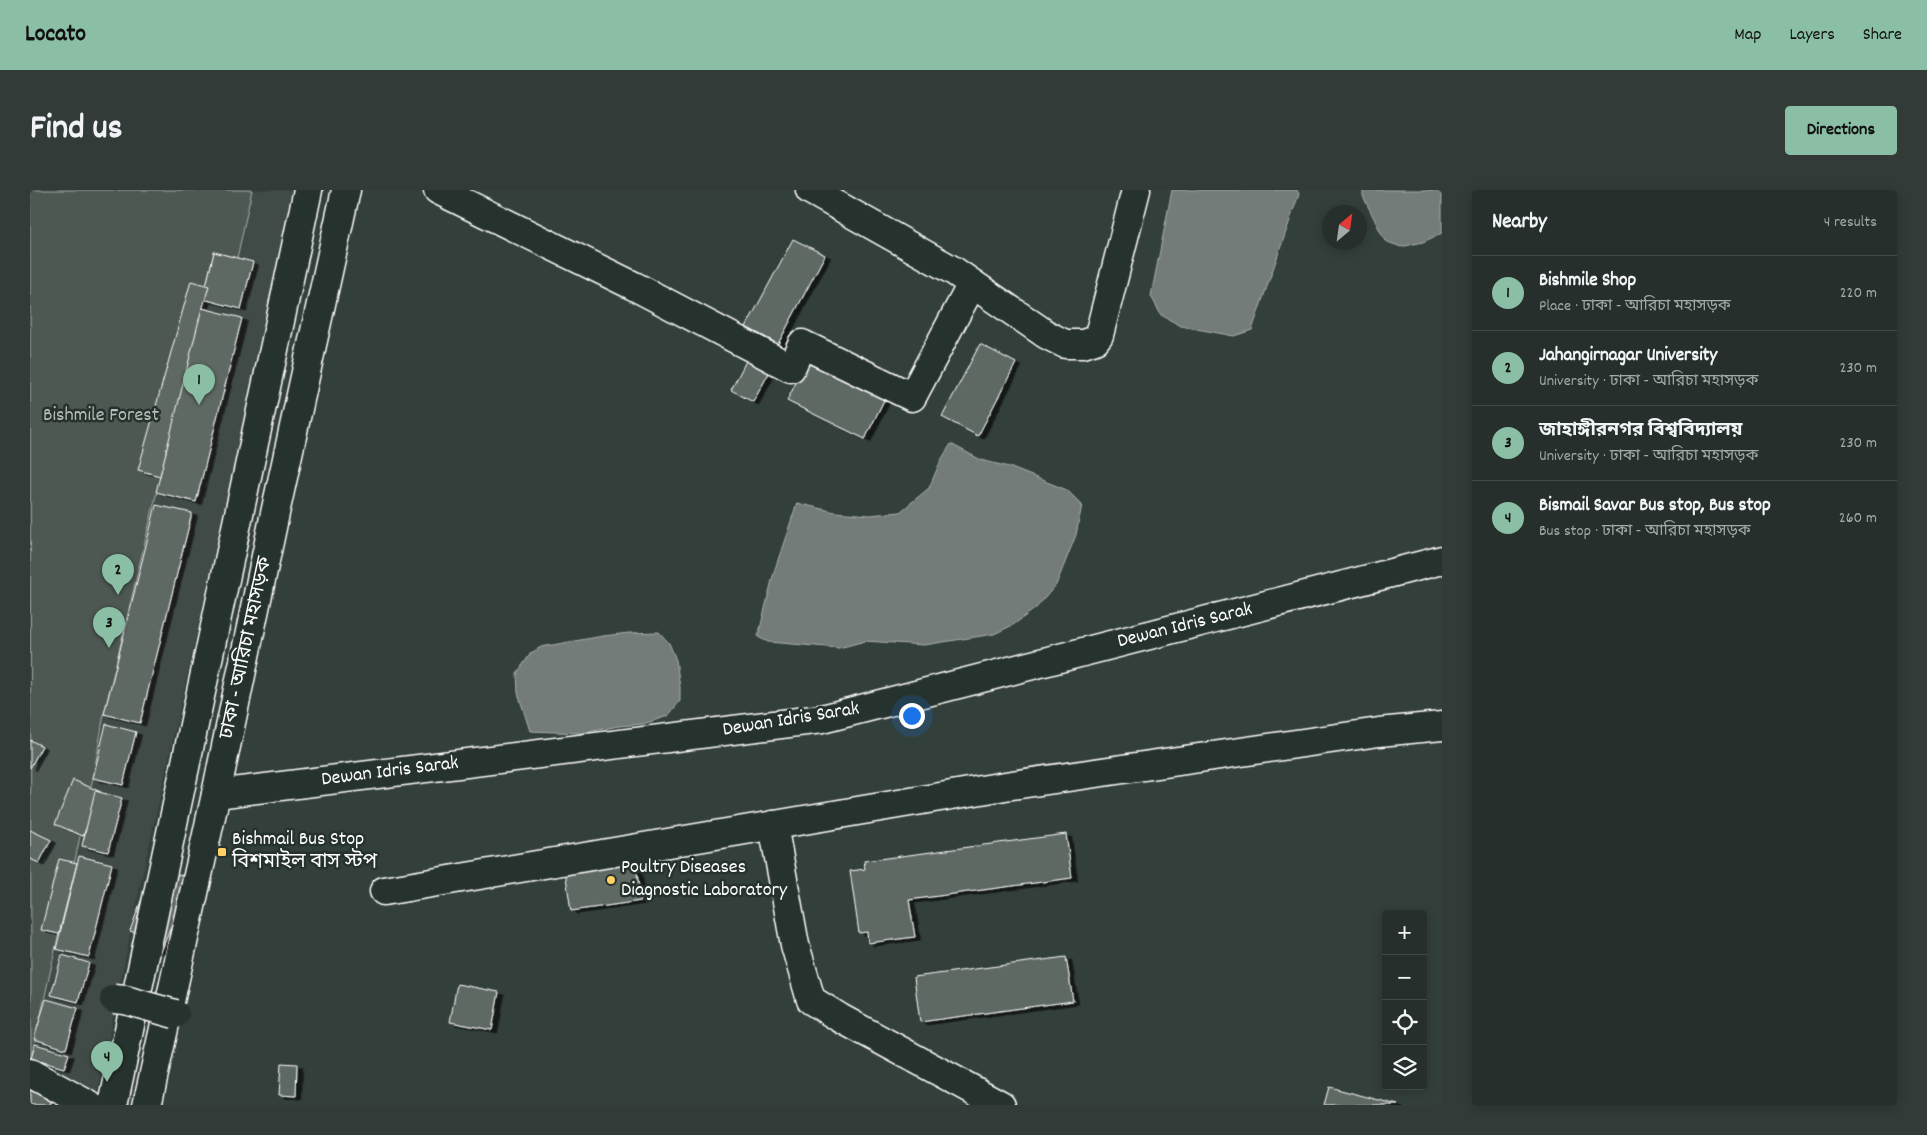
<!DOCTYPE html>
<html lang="en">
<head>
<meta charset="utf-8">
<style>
  body { margin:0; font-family:Dekko,"Noto Sans Bengali",sans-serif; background:#323b38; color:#f1f3f6 }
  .controls { position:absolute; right:15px; bottom:15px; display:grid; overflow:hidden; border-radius:5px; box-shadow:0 2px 12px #0003 }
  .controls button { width:45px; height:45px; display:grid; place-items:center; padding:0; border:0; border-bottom:1px solid #424a48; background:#262f2c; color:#f1f3f6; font:25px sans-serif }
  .compass { position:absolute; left:1292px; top:15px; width:45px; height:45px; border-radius:50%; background:#262f2c; box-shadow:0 2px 12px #0003; rotate:29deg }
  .you { position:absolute; left:881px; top:525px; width:18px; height:18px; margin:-12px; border:4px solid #fff; border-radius:50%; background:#1a73e8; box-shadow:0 0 0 8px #1a73e833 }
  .badge { display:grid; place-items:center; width:32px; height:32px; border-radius:50%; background:#8abfa5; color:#111; font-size:16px; font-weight:700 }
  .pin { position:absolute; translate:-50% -41px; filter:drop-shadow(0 1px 2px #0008) }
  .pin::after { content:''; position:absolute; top:26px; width:18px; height:15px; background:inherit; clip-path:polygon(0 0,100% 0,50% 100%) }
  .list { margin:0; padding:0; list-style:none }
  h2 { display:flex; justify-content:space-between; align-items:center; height:65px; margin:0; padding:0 20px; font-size:21px }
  h2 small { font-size:16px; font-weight:400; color:#a4a9a9 }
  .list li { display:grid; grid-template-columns:32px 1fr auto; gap:15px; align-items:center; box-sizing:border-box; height:75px; padding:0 20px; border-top:1px solid #424a48 }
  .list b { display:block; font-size:19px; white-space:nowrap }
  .list p { margin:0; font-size:16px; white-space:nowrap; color:#a4a9a9 }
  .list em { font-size:16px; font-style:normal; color:#a4a9a9 }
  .icon { flex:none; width:28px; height:28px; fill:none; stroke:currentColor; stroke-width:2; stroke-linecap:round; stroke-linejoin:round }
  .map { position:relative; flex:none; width:1412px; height:915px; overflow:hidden; border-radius:5px }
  header { display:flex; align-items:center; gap:30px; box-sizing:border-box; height:70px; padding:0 25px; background:#8abfa5; color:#111 }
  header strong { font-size:24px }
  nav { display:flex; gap:28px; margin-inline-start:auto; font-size:18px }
  .intro { display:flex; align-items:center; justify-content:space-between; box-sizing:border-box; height:120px; padding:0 30px }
  h1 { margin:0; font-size:35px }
  .button { padding:12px 22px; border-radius:5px; background:#8abfa5; color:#111; font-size:18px; font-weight:700 }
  main { display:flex; gap:30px; padding:0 30px }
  aside { flex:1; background:#262f2c; border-radius:5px; box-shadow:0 2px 12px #0003 }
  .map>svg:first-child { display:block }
  .built { fill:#404c47 }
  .green { fill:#4d5853; stroke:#a6aca9 }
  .water { fill:#737b78; stroke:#abb0ae }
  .building { fill:#5f6964; stroke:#fff; filter:url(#shadow) }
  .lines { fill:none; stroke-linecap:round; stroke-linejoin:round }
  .minor-casing { stroke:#fff; stroke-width:31 }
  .major-casing { stroke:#fff; stroke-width:31 }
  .highway-casing { stroke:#fff; stroke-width:31 }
  .minor { stroke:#26332d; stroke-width:28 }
  .major { stroke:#26332d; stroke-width:28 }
  .highway { stroke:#26332d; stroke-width:28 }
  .minor-bridge-casing { stroke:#fff; stroke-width:31; stroke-linecap:butt }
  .minor-bridge { stroke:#26332d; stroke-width:28 }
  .poi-dot { fill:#ffd166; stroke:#26332d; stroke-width:2 }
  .labels { text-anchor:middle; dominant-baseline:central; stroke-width:5; stroke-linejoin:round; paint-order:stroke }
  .park-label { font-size:20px; fill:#b8bcba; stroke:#26332d }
  .street-label { font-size:20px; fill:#fff; stroke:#26332d }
  .poi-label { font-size:20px; fill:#fff; stroke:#26332d; text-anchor:start }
</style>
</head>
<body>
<header>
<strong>Locato</strong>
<nav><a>Map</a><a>Layers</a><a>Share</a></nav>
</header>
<div class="intro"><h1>Find us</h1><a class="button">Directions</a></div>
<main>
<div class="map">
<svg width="1412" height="915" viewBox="0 0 1412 915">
  <defs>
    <filter id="shadow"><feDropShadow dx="5.5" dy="3" stdDeviation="0" flood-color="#0009"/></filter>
  </defs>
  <rect width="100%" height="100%" fill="#333f3a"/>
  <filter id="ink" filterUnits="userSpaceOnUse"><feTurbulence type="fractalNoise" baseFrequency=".02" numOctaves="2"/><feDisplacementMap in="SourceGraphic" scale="10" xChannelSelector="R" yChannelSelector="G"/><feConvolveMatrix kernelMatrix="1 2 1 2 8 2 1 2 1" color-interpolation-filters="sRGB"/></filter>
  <g filter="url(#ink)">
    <path class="built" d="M 0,0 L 266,0 L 112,687 L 65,915 L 0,915 Z"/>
    <path class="green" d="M 0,0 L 222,0 L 207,68 L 184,62 L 74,524 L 63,588 L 1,869 Z"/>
    <g class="water">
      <path d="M 1142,0 L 1267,0 L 1269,4 L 1222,140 L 1204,146 L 1151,136 L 1131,125 L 1121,106 Z"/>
      <path d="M 1333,0 L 1412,0 L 1412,43 L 1393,52 L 1371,57 L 1355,51 L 1333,6 Z"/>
      <path d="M 921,254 L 951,270 L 979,277 L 1037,300 L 1052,315 L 1046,345 L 1026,395 L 1006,418 L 983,435 L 964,444 L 894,455 L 835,451 L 809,458 L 738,452 L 728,447 L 744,382 L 767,313 L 805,322 L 840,325 L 870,322 L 899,298 L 911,270 Z"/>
      <path d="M 629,442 L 639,453 L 646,470 L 650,497 L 650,511 L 638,526 L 613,534 L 589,536 L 552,543 L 500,541 L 488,503 L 487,483 L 501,463 L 511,457 L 573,446 L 599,443 Z"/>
    </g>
    <g class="building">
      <path d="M 763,49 L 795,65 L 748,154 L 716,137 Z"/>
      <path d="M 184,62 L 223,72 L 211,119 L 173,109 Z"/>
      <path d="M 161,91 L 179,96 L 169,131 L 172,132 L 130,286 L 108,280 Z"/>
      <path d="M 172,118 L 212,128 L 166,312 L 126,302 Z"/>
      <path d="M 950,154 L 986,173 L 948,246 L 912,227 Z"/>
      <path d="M 778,168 L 857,204 L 835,249 L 757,211 Z"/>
      <path d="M 716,171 L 739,183 L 723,212 L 701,200 Z"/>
      <path d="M 126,315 L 162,323 L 110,533 L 74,524 Z"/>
      <path d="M 76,534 L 106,542 L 93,595 L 63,588 Z"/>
      <path d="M 0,550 L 12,556 L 0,578 Z"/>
      <path d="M 43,590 L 71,602 L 53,646 L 25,634 Z"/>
      <path d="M 65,601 L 92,608 L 78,662 L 52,656 Z"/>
      <path d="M 0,640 L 21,650 L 9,673 L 0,669 Z"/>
      <path d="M 1036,644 L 1042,688 L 879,710 L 885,747 L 838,753 L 837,742 L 829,743 L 820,681 L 835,679 L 834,671 Z"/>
      <path d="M 49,666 L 82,674 L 59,767 L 26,759 Z"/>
      <path d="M 29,669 L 47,673 L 29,744 L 11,740 Z"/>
      <path d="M 605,670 L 611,711 L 541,721 L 535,680 Z"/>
      <path d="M 142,682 L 162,689 L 149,736 L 142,734 L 131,762 L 120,758 L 123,749 L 100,741 L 112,708 L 130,714 Z"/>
      <path d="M 32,765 L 59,773 L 48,812 L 21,805 Z"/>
      <path d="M 1036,767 L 1043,811 L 890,832 L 884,787 Z"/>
      <path d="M 427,794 L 469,802 L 462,840 L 420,832 Z"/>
      <path d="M 16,809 L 48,818 L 36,859 L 4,849 Z"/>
      <path d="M 5,854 L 39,864 L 34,878 L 1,869 Z"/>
      <path d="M 251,873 L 267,874 L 266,906 L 249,905 Z"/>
      <path d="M 0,892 L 25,899 L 20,915 L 0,915 Z"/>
      <path d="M 1299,897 L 1368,915 L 1294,915 Z"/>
    </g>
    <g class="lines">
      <g class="minor-casing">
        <g id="minor">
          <path d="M 408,0 L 604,96 L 761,178 L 772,154 L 882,207 L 942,94"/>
          <path d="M 780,0 L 924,81 L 1017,145 L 1035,154 L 1053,154 L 1065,150 L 1069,145 L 1106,0"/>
          <path d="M 743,635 L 765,755 L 781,810 L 810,828 L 971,915"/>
          <path d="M 354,701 L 975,596 L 1349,542 L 1412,536"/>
          <path d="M 0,883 L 59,915"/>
        </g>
      </g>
      <g class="major-casing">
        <path id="major" d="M 186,604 L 792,529 L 1412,370"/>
      </g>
      <g class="highway-casing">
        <g id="highway">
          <path d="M 83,915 L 278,0"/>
          <path d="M 117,915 L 186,604 L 244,328 L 316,0"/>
        </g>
      </g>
      <use href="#minor" class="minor"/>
      <use href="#major" class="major"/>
      <use href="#highway" class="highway"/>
      <g class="minor-bridge-casing">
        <path id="minor-bridge" d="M 84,809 L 95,810 L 145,824"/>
      </g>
      <use href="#minor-bridge" class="minor-bridge"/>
    </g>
  </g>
  <g class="poi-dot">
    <rect x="187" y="657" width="10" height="10" rx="2.5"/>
    <circle cx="581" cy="690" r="5"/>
  </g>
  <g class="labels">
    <g class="park-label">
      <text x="71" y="226">Bishmile Forest</text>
    </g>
    <g class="street-label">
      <text transform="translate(1155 436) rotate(-14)">Dewan Idris Sarak</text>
      <text transform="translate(217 458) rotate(-78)">ঢাকা - আরিচা মহাসড়ক</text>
      <text transform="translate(761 530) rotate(-9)">Dewan Idris Sarak</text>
      <text transform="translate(360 582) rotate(-7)">Dewan Idris Sarak</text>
    </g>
    <g class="poi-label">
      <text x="202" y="650">Bishmail Bus Stop<tspan x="202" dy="23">বিশমাইল বাস স্টপ</tspan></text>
      <text x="591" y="678">Poultry Diseases<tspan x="591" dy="23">Diagnostic Laboratory</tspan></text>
    </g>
  </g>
</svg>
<div class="controls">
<button>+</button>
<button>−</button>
<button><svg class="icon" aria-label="locate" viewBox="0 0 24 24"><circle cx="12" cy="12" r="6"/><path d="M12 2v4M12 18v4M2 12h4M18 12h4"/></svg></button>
<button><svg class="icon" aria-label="layers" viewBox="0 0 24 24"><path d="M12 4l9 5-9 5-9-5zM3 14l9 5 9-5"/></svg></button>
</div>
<svg class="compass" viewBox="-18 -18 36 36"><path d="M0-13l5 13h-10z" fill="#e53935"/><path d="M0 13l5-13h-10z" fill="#a4a9a9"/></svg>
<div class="you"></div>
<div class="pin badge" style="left:169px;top:215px">1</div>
<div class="pin badge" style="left:88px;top:405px">2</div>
<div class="pin badge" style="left:79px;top:458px">3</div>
<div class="pin badge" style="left:77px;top:892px">4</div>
</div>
<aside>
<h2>Nearby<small>4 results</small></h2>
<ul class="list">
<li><span class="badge">1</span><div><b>Bishmile Shop</b><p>Place · ঢাকা - আরিচা মহাসড়ক</p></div><em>220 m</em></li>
<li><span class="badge">2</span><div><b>Jahangirnagar University</b><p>University · ঢাকা - আরিচা মহাসড়ক</p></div><em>230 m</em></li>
<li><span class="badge">3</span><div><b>জাহাঙ্গীরনগর বিশ্ববিদ্যালয়</b><p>University · ঢাকা - আরিচা মহাসড়ক</p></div><em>230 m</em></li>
<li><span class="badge">4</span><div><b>Bismail Savar Bus stop, Bus stop</b><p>Bus stop · ঢাকা - আরিচা মহাসড়ক</p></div><em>260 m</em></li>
</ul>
</aside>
</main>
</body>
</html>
